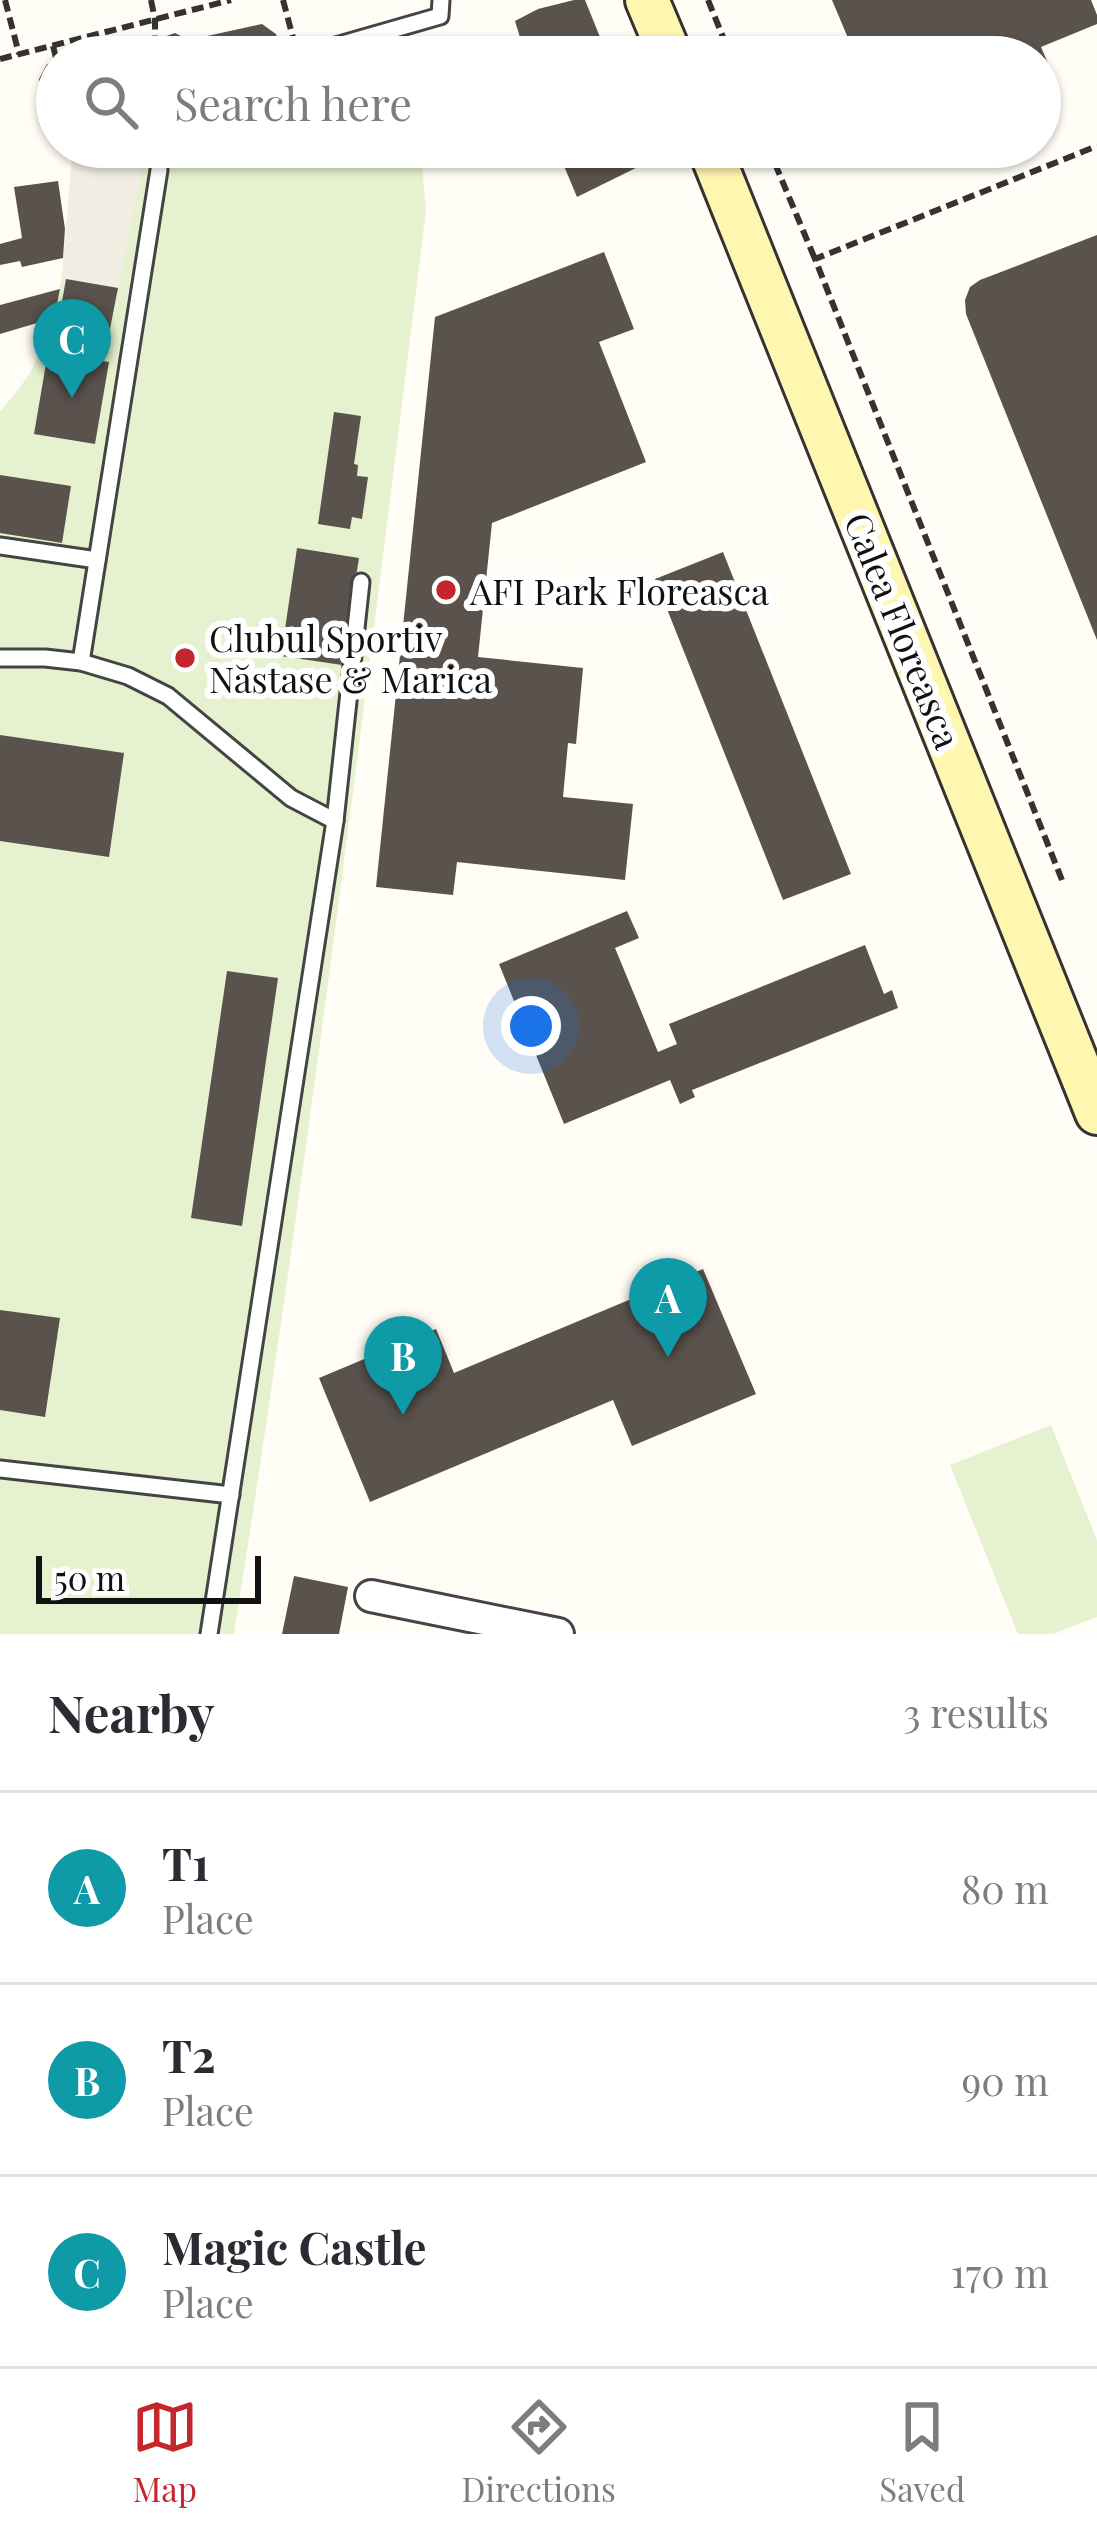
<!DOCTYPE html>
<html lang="en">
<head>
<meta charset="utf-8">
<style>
  body { margin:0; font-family:"Playfair Display",serif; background:#f7f7f7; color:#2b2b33 }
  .scale { position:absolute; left:36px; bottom:30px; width:225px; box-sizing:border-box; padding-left:12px; border:6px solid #111; border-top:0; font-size:33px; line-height:42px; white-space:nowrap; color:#111; -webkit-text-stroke:9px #fff; paint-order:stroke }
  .you { position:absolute; left:531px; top:1026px; width:42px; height:42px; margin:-30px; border:9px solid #fff; border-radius:50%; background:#1a73e8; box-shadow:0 0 0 18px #1a73e833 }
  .badge { display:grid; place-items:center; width:78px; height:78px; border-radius:50%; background:#c4262e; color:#fff; font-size:39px; font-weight:700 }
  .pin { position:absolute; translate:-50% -99px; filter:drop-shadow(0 3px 6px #0008) }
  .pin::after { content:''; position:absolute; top:63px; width:42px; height:36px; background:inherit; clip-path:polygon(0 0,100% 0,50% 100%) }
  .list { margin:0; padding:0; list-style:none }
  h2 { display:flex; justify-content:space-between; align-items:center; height:156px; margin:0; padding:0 48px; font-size:51px }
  h2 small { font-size:39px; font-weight:400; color:#7c7c81 }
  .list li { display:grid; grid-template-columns:78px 1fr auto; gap:36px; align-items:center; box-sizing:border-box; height:192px; padding:0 48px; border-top:3px solid #e1e1e2 }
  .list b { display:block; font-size:45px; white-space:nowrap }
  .list p { margin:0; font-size:39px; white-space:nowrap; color:#7c7c81 }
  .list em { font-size:39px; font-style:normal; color:#7c7c81 }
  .icon { flex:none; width:66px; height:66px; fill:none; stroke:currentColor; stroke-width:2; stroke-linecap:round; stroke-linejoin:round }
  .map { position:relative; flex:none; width:1097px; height:1634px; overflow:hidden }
  .search { position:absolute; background:#fff; box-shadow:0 3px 9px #0004; left:36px; right:36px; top:36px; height:132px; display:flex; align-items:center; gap:30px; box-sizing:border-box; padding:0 42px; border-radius:66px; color:#7c7c81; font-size:45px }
  .sheet { height:732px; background:#fff }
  nav { display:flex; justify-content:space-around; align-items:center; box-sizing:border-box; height:168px; border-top:3px solid #e1e1e2; background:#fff; font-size:33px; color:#7c7c81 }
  nav a { display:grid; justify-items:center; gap:6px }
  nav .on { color:#c4262e }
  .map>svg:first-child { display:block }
  .pitch { fill:#e6f2cf }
  .plaza { fill:#f1ede2 }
  .building { fill:#5a524d }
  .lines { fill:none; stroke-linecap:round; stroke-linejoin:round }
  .service-casing { stroke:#444; stroke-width:21 }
  .minor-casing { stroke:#444; stroke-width:36 }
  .secondary-casing { stroke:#333; stroke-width:48 }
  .path { stroke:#333; stroke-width:6; stroke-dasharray:12 6; stroke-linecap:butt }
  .service { stroke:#fff; stroke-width:15 }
  .minor { stroke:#fff; stroke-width:30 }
  .secondary { stroke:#fff6b0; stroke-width:42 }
  .poi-dot { fill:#c4262e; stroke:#fff; stroke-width:4.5 }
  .labels { text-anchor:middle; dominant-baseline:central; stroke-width:12; stroke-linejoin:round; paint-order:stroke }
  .poi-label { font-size:36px; fill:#111; stroke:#fff; text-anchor:start }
  .street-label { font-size:36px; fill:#111; stroke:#fff }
</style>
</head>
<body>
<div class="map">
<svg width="1097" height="1634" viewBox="0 0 1097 1634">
  <rect width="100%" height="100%" fill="#fffdf5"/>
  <g class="pitch">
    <path d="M 72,157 L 422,166 L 426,210 C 367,685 309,1161 234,1634 L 0,1634 L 0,412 C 11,398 25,383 33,367 C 68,303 66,228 72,157 Z"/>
    <path d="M 1051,1425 L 1097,1540 L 1097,1617 L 1053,1634 L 1018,1634 L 950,1465 Z"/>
  </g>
  <path class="plaza" d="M 72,157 L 144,160 L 118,288 L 62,278 Z"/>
  <g class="building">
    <path d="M 574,0 L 585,0 L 602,42 L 607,40 L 614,57 L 526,57 L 515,21 L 538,9 Z"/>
    <path d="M 832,0 L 1091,0 L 1097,15 L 1097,24 L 1041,47 L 1059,89 L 1040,97 L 1040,57 L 856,57 Z"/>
    <path d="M 262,24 L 276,34 L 281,57 L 123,57 L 130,44 L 152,41 L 175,33 L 189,40 Z"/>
    <path d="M 57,62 L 57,126 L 51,123 L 39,79 L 47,64 Z"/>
    <path d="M 556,147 L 644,147 L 650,161 L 577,197 Z"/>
    <path d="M 58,181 L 65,229 L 63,258 L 22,267 L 20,261 L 0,265 L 0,244 L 22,238 L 14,187 Z"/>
    <path d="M 1097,235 L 1097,640 L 966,314 L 965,300 L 970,287 L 980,280 Z"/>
    <path d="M 604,252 L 634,329 L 599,342 L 646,462 L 492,523 L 478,657 L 583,668 L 576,744 L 568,743 L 563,797 L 633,804 L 625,880 L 457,862 L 453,895 L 376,887 L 435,317 Z"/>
    <path d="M 66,279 L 118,288 L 107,344 L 56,335 Z"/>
    <path d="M 60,289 L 54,318 L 0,334 L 0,305 Z"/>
    <path d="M 48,352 L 109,362 L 95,444 L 34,434 Z"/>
    <path d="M 334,412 L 361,416 L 354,464 L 358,465 L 357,476 L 368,477 L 362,519 L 352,517 L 350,529 L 318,524 Z"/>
    <path d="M 0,475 L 71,486 L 62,543 L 0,533 Z"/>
    <path d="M 297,548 L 359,558 L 342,665 L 281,656 Z"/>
    <path d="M 723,552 L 851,874 L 783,900 L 655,579 Z"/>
    <path d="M 0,735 L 124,753 L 109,857 L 0,841 Z"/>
    <path d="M 627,911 L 639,938 L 615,948 L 658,1052 L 677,1044 L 669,1024 L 865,945 L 884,994 L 892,990 L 898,1008 L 692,1090 L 695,1097 L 680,1104 L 670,1080 L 564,1124 L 499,964 Z"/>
    <path d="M 227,971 L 278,978 L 242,1226 L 191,1218 Z"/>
    <path d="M 703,1269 L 756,1394 L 632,1446 L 613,1400 L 370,1502 L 319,1378 L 436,1329 L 454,1373 Z"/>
    <path d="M 0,1310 L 60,1318 L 45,1417 L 0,1410 Z"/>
    <path d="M 294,1576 L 348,1587 L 339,1634 L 282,1634 Z"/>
  </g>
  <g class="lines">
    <g class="service-casing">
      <g id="service">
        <path d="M 318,51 L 440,16 L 441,0"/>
        <path d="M 0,546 L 97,560"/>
        <path d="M 0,658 L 45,658 L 81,662 L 128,676 L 168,696 L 291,798 L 335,821 L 209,1634"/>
        <path d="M 81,662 L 159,170"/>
        <path d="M 335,821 L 361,582"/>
        <path d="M 0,1469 L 231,1495"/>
      </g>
    </g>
    <g class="minor-casing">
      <path id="minor" d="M 371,1596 L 558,1634"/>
    </g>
    <g class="secondary-casing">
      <g id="secondary">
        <path d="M 647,0 L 671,57"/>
        <path d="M 709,147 L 1097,1113"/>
      </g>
    </g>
    <g class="path">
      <path d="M 5,0 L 19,54"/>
      <path d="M 151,0 L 155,20 L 155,40"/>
      <path d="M 283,0 L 296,49"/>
      <path d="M 708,0 L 731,57"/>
      <path d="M 53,46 L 57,62"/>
      <path d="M 0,59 L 231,0"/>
      <path d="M 768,147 L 815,259"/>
      <path d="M 1062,880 L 815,259 L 1097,146"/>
    </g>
    <use href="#service" class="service"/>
    <use href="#minor" class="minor"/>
    <use href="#secondary" class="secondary"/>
  </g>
  <g class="poi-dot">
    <circle cx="446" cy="590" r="12"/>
    <circle cx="185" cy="658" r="12"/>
  </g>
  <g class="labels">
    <g class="poi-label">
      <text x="470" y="590">AFI Park Floreasca</text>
      <text x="209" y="637">Clubul Sportiv<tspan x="209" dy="41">Năstase &amp; Marica</tspan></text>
    </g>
    <g class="street-label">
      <text transform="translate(904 630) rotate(68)">Calea Floreasca</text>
    </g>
  </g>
</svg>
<div class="scale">50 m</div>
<div class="you"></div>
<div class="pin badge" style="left:668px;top:1357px;background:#0f9aa8">A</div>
<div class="pin badge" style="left:403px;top:1415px;background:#0f9aa8">B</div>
<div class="pin badge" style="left:72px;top:398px;background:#0f9aa8">C</div>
<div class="search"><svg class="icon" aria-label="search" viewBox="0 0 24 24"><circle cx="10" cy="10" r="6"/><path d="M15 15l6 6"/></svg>Search here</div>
</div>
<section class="sheet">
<h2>Nearby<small>3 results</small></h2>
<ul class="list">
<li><span class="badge" style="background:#0f9aa8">A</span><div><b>T1</b><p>Place</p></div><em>80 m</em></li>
<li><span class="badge" style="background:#0f9aa8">B</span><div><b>T2</b><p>Place</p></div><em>90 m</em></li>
<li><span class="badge" style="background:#0f9aa8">C</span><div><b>Magic Castle</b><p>Place</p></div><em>170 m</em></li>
</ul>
</section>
<nav>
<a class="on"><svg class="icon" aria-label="map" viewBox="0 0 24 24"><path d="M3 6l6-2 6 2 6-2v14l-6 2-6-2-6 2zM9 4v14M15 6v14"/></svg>Map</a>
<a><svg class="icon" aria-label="directions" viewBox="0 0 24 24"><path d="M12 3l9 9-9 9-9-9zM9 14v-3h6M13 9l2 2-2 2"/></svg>Directions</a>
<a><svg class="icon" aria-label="saved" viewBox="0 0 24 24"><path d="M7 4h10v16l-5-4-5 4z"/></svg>Saved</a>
</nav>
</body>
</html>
